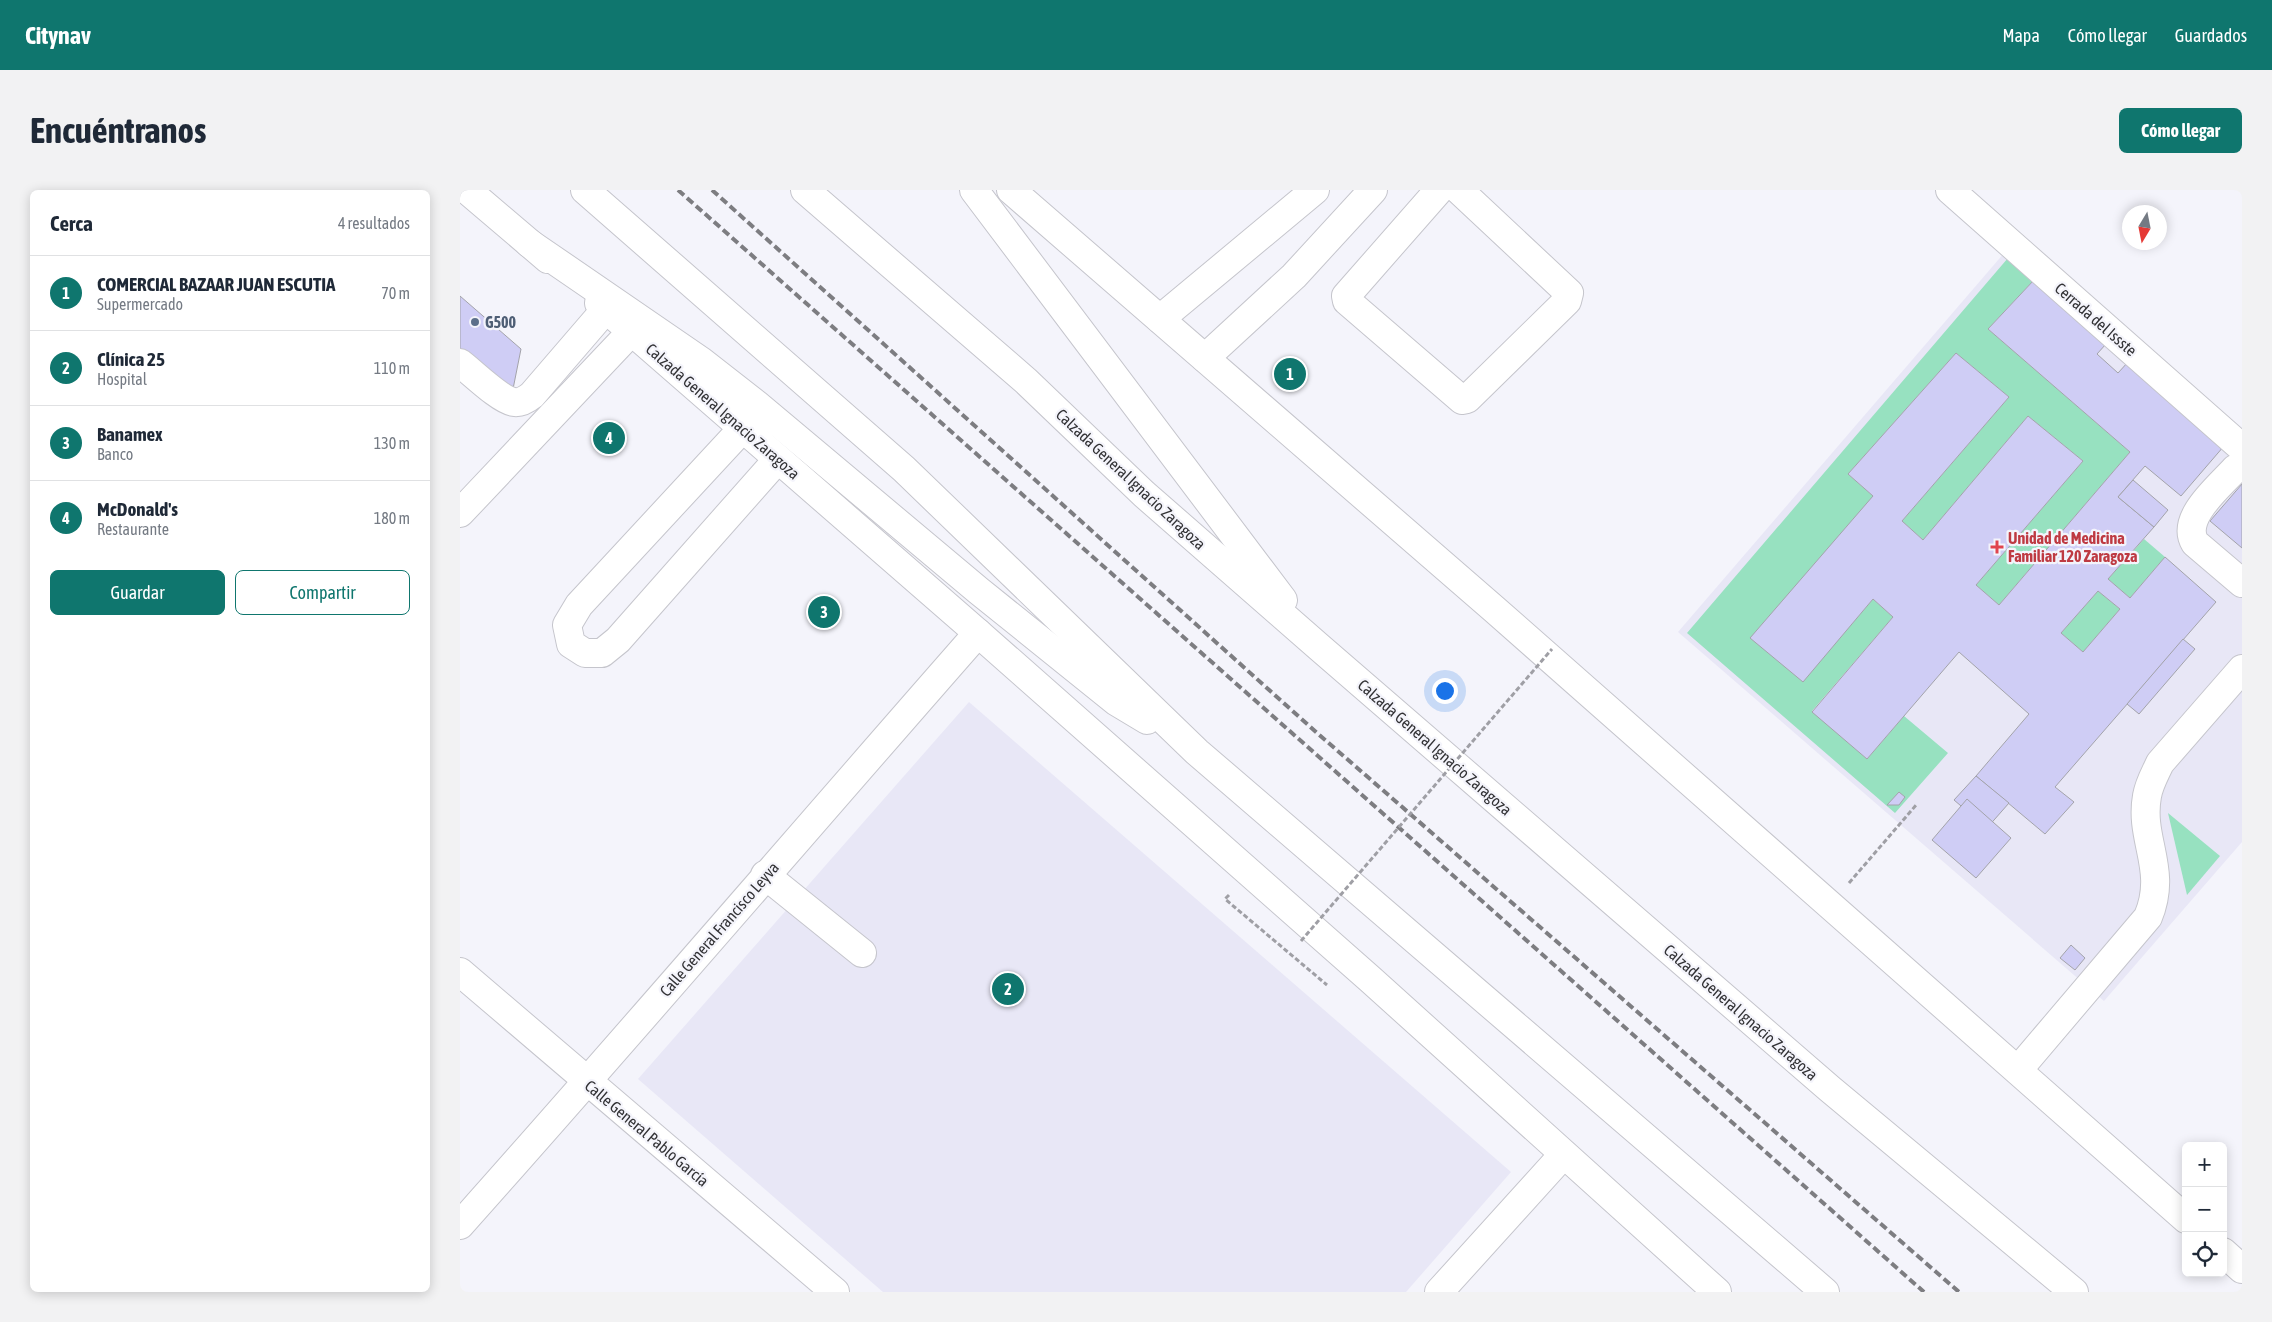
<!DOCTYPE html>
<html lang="es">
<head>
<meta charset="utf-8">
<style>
  body { margin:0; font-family:"Asap Condensed",sans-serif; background:#f2f2f3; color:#1f2937 }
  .controls { position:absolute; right:15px; bottom:15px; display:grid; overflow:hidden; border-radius:8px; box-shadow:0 2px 12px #0003 }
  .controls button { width:45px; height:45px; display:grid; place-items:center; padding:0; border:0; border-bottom:1px solid #e0e1e3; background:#fff; color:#1f2937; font:25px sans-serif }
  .compass { position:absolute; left:1662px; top:15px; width:45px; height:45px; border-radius:50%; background:#fff; box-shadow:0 2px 12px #0003; rotate:190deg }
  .you { position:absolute; left:984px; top:500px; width:18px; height:18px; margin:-12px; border:4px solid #fff; border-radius:50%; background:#1a73e8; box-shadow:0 0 0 8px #1a73e833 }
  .badge { display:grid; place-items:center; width:32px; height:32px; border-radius:50%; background:#0f766e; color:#fff; font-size:16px; font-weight:700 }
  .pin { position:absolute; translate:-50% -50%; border:2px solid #fff; box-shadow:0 1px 5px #0006 }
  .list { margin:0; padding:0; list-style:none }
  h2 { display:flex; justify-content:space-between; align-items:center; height:65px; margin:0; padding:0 20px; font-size:21px }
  h2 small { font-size:16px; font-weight:400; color:#747a83 }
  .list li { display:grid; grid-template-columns:32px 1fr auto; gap:15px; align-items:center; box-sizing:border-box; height:75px; padding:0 20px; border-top:1px solid #e0e1e3 }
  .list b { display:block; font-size:19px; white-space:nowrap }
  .list p { margin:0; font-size:16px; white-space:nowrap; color:#747a83 }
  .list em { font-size:16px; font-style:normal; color:#747a83 }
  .actions { display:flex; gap:10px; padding:15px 20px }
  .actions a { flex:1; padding:11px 0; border:1px solid #0f766e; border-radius:8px; text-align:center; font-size:18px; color:#0f766e }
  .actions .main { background:#0f766e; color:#fff }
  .icon { flex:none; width:28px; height:28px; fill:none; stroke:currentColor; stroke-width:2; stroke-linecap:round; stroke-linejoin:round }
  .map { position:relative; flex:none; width:1782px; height:1102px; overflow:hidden; border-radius:8px }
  header { display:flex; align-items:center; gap:30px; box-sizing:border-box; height:70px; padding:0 25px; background:#0f766e; color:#fff }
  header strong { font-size:24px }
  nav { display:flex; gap:28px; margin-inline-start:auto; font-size:18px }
  .intro { display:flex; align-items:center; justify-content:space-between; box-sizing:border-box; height:120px; padding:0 30px }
  h1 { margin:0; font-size:35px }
  .button { padding:12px 22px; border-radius:8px; background:#0f766e; color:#fff; font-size:18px; font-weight:700 }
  main { display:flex; gap:30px; padding:0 30px }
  aside { flex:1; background:#fff; border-radius:8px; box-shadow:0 2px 12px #0003 }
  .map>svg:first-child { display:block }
  .built { fill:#e8e7f6 }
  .green { fill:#97e1c0 }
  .building { fill:#cfcdf5; stroke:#a3a3aa; fill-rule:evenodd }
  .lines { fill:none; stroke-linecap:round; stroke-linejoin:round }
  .minor-casing { stroke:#c5c5cc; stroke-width:30 }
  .major-casing { stroke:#c5c5cc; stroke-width:30 }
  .highway-casing { stroke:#c5c5cc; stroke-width:30 }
  .path { stroke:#9f9fa5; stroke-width:3; stroke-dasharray:5 2.5; stroke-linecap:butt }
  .minor { stroke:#fff; stroke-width:28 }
  .major { stroke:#fff; stroke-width:28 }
  .highway { stroke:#fff; stroke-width:28 }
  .rail { stroke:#7d7d81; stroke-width:4; stroke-dasharray:8 4; stroke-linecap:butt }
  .path-bridge { stroke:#9f9fa5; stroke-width:3; stroke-dasharray:5 2.5; stroke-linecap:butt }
  .service-dot { fill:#5c6f8a; stroke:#f4f4fb; stroke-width:2 }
  .health-dot { fill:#e0444e; stroke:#f4f4fb; stroke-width:2 }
  .labels { text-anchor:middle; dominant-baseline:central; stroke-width:4.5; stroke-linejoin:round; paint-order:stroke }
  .street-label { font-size:16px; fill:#323235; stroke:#f4f4fb }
  .service-label { font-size:16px; font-weight:bold; fill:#4e5e75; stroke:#f4f4fb; text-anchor:start }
  .health-label { font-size:16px; font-weight:bold; fill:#be3a42; stroke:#f4f4fb; text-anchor:start }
</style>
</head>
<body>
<header>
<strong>Citynav</strong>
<nav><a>Mapa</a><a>Cómo llegar</a><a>Guardados</a></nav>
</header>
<div class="intro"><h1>Encuéntranos</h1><a class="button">Cómo llegar</a></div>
<main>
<aside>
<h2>Cerca<small>4 resultados</small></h2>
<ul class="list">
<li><span class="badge">1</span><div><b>COMERCIAL BAZAAR JUAN ESCUTIA</b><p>Supermercado</p></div><em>70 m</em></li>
<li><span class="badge">2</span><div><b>Clínica 25</b><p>Hospital</p></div><em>110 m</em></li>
<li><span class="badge">3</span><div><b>Banamex</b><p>Banco</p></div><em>130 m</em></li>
<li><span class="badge">4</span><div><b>McDonald's</b><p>Restaurante</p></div><em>180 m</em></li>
</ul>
<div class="actions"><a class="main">Guardar</a><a>Compartir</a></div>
</aside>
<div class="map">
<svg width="1782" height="1102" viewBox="0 0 1782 1102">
  <rect width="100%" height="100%" fill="#f4f4fb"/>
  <g class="built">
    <path d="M 1545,62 L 1782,272 L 1782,652 L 1644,811 L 1218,442 Z"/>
    <path d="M 509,512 L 1051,982 L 946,1102 L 423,1102 L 178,889 Z"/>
  </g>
  <g class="green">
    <path d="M 1548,68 L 1574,90 L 1528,139 L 1670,262 L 1539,415 L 1516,395 L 1623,271 L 1568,226 L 1463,350 L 1442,331 L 1549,207 L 1496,163 L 1388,284 L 1413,306 L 1343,491 L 1413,409 L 1433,427 L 1352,521 L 1407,569 L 1444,526 L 1488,563 L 1435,623 L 1227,443 Z"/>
    <path d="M 1684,349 L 1705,367 L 1670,408 L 1648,389 Z"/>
    <path d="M 1638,401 L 1660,419 L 1623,462 L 1601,443 Z"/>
    <path d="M 1708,623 L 1760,666 L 1727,705 Z"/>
  </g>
  <g class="building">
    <path d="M 1574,90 L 1646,154 L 1637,164 L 1658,183 L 1668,172 L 1764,256 L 1721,306 L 1685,276 L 1658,307 L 1694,337 L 1648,389 L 1670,408 L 1705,367 L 1756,412 L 1595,597 L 1614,612 L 1585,644 L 1516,586 L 1569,524 L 1499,462 L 1407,569 L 1352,522 L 1433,427 L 1413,409 L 1343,492 L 1290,448 L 1413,306 L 1388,284 L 1496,163 L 1549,207 L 1442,331 L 1463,350 L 1568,226 L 1623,271 L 1516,395 L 1539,415 L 1670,262 L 1528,139 ZM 1638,401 L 1660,419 L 1623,462 L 1601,443 Z"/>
    <path d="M 0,106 L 61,159 L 52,204 L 0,161 Z"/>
    <path d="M 1673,290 L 1708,320 L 1694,337 L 1658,307 Z"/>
    <path d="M 1782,294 L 1782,358 L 1750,331 Z"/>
    <path d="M 1723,449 L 1735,459 L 1679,524 L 1667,514 Z"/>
    <path d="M 1516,586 L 1549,613 L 1527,638 L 1494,610 Z"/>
    <path d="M 1439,602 L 1445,607 L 1439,615 L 1427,615 Z"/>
    <path d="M 1507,609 L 1551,648 L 1516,688 L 1472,650 Z"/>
    <path d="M 1611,755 L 1625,768 L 1615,780 L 1600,768 Z"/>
  </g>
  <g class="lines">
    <g class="minor-casing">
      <g id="minor">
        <path d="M 979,0 L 886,106 L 887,111 L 1002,210 L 1007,209 L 1107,111 L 1109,103 L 999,0"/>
        <path d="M 1490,0 L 1782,258"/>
        <path d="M 700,129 L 855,0"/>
        <path d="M 745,168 L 834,86 L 913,0"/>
        <path d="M 0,173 C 12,182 40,210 54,212 C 61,213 67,209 72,205 L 146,119"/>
        <path d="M 283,238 L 119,415 L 107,435 L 111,454 L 125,463 L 142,463 L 158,450 L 318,269"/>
        <path d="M 1775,279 C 1759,297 1720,328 1735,353 L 1782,393"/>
        <path d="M 0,323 L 172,141"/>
        <path d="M 305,685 L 402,763"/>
        <path d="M 0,782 L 375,1102"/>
        <path d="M 1558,880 L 1688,727 C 1708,679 1679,650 1687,606 C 1689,594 1695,584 1700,573 L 1782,479"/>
        <path d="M 0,1035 C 175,839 345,640 518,443"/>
        <path d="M 979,1102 L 1103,965"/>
      </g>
    </g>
    <g class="major-casing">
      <g id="major">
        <path d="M 7,0 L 88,69"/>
        <path d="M 551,0 L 1034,419 L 1726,1029"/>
        <path d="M 139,113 L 518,443 L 910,789 L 1257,1102"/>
        <path d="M 1763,1062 L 1782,1079"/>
      </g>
    </g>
    <g class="highway-casing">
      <g id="highway">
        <path d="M 125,0 L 444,279 L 737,562 L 1365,1102"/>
        <path d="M 345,0 L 566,191 L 684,304 L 859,457 L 1370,899 L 1614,1102"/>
        <path d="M 514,0 L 823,410"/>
        <path d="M 69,53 L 241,171 L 296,214 L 519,401 L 657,512 L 687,530"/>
      </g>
    </g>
    <g class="path">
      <path d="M 1389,693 L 1457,614"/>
      <path d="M 769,705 L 765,709 L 867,795"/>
    </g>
    <use href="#minor" class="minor"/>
    <use href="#major" class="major"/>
    <use href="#highway" class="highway"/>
    <g class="rail">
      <path d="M 218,0 L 1464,1102"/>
      <path d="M 252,0 L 856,542 L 1499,1102"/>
    </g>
    <path class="path-bridge" d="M 841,751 L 1092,459"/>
  </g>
  <circle class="service-dot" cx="15" cy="132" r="5"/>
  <path class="health-dot" d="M1534.5 349.5h5v5h5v5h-5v5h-5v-5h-5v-5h5z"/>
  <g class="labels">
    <g class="street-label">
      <text transform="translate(1636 129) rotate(41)">Cerrada del Issste</text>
      <text transform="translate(263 221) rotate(41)">Calzada General Ignacio Zaragoza</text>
      <text transform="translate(671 289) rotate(43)">Calzada General Ignacio Zaragoza</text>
      <text transform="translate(975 557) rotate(41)">Calzada General Ignacio Zaragoza</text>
      <text transform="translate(259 739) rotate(-49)">Calle General Francisco Leyva</text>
      <text transform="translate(1281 822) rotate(41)">Calzada General Ignacio Zaragoza</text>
      <text transform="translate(187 943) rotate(40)">Calle General Pablo García</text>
    </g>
    <g class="service-label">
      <text x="25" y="132">G500</text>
    </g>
    <g class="health-label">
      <text x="1548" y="348">Unidad de Medicina<tspan x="1548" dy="18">Familiar 120 Zaragoza</tspan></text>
    </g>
  </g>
</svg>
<div class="controls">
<button>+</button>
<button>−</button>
<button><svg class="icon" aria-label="locate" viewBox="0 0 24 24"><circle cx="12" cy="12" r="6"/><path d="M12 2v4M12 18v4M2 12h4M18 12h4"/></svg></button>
</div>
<svg class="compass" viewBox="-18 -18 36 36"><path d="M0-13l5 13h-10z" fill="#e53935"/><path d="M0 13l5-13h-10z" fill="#747a83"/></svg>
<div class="you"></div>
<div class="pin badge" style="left:830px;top:184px">1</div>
<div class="pin badge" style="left:548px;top:799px">2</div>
<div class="pin badge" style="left:364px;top:422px">3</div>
<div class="pin badge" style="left:149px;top:248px">4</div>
</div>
</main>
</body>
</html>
